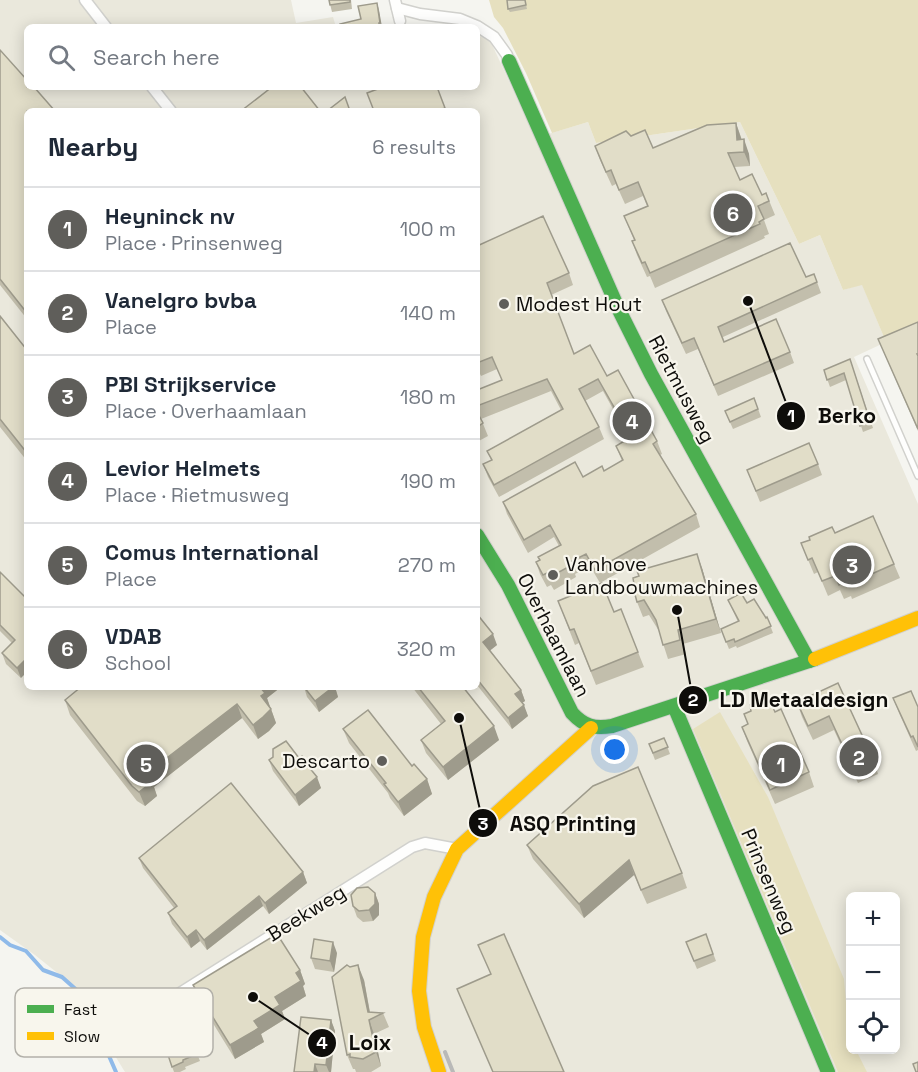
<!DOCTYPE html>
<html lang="en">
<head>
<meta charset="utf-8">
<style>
  body { margin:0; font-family:"Space Grotesk",sans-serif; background:#f2f2f3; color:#1f2937 }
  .controls { position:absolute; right:18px; bottom:18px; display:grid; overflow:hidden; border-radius:9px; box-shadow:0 3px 15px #0003 }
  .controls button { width:54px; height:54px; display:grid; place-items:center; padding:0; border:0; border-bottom:2px solid #e0e1e3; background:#fff; color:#1f2937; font:30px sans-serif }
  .you { position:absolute; left:615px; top:750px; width:21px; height:21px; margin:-15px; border:4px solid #fff; border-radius:50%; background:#1a73e8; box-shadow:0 0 0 9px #1a73e833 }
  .badge { display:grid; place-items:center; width:39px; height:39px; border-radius:50%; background:#5f5e5a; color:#fff; font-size:20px; font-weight:700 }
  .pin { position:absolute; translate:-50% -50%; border:3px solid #fff; box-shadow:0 2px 6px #0006 }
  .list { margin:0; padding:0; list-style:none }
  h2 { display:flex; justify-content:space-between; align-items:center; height:78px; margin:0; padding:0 24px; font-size:26px }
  h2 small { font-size:20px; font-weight:400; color:#747a83 }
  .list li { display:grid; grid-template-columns:39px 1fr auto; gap:18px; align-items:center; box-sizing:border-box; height:84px; padding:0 24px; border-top:2px solid #e0e1e3 }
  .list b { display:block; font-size:22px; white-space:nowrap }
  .list p { margin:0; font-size:20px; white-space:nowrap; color:#747a83 }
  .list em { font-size:20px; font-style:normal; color:#747a83 }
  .icon { flex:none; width:33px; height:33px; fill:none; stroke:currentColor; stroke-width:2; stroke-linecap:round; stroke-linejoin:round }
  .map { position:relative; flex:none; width:918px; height:1072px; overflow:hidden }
  .search { position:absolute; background:#fff; box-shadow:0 3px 15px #0003; left:24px; top:24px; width:456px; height:66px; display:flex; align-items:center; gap:15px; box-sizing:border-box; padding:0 21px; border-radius:9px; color:#747a83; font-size:22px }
  .panel { position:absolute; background:#fff; box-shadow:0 3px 15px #0003; left:24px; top:108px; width:456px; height:582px; border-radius:9px }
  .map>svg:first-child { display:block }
  .built { fill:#eae8dc; fill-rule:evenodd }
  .green { fill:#e6e0bf }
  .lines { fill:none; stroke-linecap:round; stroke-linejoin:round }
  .stream { stroke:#8fbae9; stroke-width:4 }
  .lane-casing { stroke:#d1d1cd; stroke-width:8 }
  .street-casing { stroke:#d1d1cd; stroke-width:13 }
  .fast-casing { stroke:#d1d1cd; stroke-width:16 }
  .slow-casing { stroke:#d1d1cd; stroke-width:16 }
  .lane { stroke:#fefefd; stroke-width:5 }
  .street { stroke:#fefefd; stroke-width:10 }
  .fast { stroke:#4caf50; stroke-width:14 }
  .slow { stroke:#ffc107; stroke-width:14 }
  .rail { stroke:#b9b9b8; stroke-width:4 }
  .wall { fill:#c2beac }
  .shaded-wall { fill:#9e9b8c }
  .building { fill:#e1ddc8; stroke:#9e9b8c; stroke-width:1.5 }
  .poi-dot { fill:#5f5e5a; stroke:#f8f6ed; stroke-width:2 }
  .labels { text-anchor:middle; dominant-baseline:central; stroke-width:4.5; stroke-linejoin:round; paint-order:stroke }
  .poi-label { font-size:20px; fill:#0e0d0a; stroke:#f8f6ed; text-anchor:start }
  .street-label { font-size:20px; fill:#0e0d0a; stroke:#f8f6ed }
  .key { fill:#f8f6ed; stroke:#b2b0a9; stroke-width:1.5 }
  .key-label { font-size:16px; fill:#0e0d0a }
  .leader { fill:none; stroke:#0e0d0a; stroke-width:2 }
  .callout-dot { fill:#0e0d0a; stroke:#f8f6ed; stroke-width:2 }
  .mark-label { font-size:18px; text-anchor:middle; font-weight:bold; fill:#fff }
  .callout-label { font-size:21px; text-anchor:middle; font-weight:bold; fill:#0e0d0a; stroke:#f8f6ed; stroke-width:4.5; stroke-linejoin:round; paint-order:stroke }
</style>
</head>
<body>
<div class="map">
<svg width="918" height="1072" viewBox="0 0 918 1072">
  <rect width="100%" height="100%" fill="#f5f5f0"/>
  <path class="built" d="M 0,0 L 291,0 L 296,23 L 333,17 L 336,27 L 27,27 L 27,87 L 477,87 L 477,35 L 490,40 L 535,138 L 588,122 L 596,143 L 740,122 L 799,244 L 820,235 L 843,290 L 862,284 L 886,342 L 854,357 L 918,504 L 918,1072 L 125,1072 L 104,1038 L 86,996 L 35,955 L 0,930 ZM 27,111 L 477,111 L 477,687 L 27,687 ZM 850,896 L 896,896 L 896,1050 L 850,1050 Z"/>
  <g class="green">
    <path d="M 489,0 L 918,0 L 918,328 L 886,342 L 862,285 L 843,290 L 820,235 L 799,244 L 740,122 L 596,143 L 588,122 L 552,133 L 526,73 L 503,28 L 494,17 Z"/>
    <path d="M 720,712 L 768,797 L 844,979 L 850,1050 L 856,1050 L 867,1072 L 838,1072 L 693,729 Z"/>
  </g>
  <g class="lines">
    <path class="stream" d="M 0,937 L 10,945 L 26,951 L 43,970 L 62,977 L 80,993 L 91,1008 L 99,1033 L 116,1072"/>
    <g class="lane-casing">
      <path id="lane" d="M 867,359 L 918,476"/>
    </g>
    <g class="street-casing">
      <g id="street">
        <path d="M 85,0 L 106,27"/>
        <path d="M 395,0 L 400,21"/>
        <path d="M 397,8 L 420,14 L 460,19 L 477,26 L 494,37 L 507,55"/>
        <path d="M 152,87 L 171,111"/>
        <path d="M 161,1005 L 412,847 L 425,843 L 457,849"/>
      </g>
    </g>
    <g class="fast-casing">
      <g id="fast">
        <path d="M 509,61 L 618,308 L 651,374 L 809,661"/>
        <path d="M 477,535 L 508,585 L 572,713 C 584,726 594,729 612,726 L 815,659"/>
        <path d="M 674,706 L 828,1072"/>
      </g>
    </g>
    <g class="slow-casing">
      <g id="slow">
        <path d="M 815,659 L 918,618"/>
        <path d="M 439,1072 L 424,1027 L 419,991 L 423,937 L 434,897 L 457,849 L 591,728"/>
      </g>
    </g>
    <use href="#lane" class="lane"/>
    <use href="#street" class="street"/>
    <use href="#fast" class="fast"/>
    <use href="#slow" class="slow"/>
    <path class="rail" d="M 445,1052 L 453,1072"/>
  </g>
  <g class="wall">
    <path d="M 329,0 L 351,0 L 352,9 L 332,12 Z"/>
    <path d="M 525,0 L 527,9 L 510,12 L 508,9 Z"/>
    <path d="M 0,50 L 27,111 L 27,319 L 0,285 Z"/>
    <path d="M 736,123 L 742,140 L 749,154 L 750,166 L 734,167 L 740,180 L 762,195 L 766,193 L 775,215 L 764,220 L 769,234 L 764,236 L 765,238 L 655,288 L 650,276 L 647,277 L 637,255 L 632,241 L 634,240 L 624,216 L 647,206 L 643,196 L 625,204 L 616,184 L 612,186 L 600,160 L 595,146 L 631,136 L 653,148 Z"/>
    <path d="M 477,246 L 569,273 L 573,285 L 551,295 L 574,354 L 607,376 L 657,441 L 662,454 L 660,455 L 696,514 L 700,527 L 600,583 L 590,566 L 575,574 L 576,577 L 554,590 L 551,585 L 547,587 L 540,574 L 536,562 L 539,560 L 538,557 L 559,546 L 554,537 L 528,553 L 507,514 L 503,502 L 604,471 L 622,461 L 616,446 L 629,438 L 603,391 L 585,401 L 599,427 L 604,439 L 499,497 L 488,477 L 483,464 L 491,460 L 487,451 L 561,410 L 551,391 L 481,419 L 488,436 L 477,442 L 477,390 L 502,380 L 497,369 L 481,376 L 477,368 Z"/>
    <path d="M 806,277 L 817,282 L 821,293 L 723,337 L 724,342 L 790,352 L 794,363 L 718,396 L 698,349 L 686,354 L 666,311 L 662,300 Z"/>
    <path d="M 0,316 L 27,350 L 27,461 L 0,427 Z"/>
    <path d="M 918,322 L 918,431 L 878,339 Z"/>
    <path d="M 850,359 L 873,428 L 863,432 L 846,380 L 830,387 L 824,370 Z"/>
    <path d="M 754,398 L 761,417 L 733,429 L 725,411 Z"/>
    <path d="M 818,464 L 822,475 L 760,502 L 747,470 Z"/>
    <path d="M 835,533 L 894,564 L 900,578 L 852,599 L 851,596 L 844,599 L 840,590 L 828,596 L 818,572 L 814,574 L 801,543 Z"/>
    <path d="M 702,568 L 721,633 L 683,644 L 686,654 L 668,659 L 659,631 L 649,615 L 643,617 L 637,602 Z"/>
    <path d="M 0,572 L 27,599 L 21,678 L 6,664 L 2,653 L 12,643 L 0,631 Z"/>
    <path d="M 728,600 L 747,603 L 766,618 L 767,617 L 773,633 L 737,648 L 736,646 L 729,649 L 721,629 L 738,622 Z"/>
    <path d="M 558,601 L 614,612 L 638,652 L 644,667 L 596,685 L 579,643 L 575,645 Z"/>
    <path d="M 477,614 L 497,645 L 490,650 L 521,690 L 525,701 L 522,703 L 528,716 L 512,729 L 477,685 Z"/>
    <path d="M 838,683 L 873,759 L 878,774 L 858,783 L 834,730 L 813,740 L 802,717 L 797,702 Z"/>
    <path d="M 81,687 L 281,687 L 267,698 L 276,723 L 269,731 L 258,739 L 242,718 L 154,787 L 157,796 L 145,806 L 137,801 L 70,715 L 65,700 Z"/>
    <path d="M 304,687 L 335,687 L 338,697 L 319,712 L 307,697 Z"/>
    <path d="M 412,687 L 463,687 L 499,740 L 448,780 L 426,753 L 421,740 L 441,724 Z"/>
    <path d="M 893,698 L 918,707 L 918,750 L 916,751 L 899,713 Z"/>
    <path d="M 775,712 L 809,772 L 814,787 L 775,804 L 747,741 L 742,727 L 748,724 L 744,714 Z"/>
    <path d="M 343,729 L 412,766 L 427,779 L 432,794 L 404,816 L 390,798 L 388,793 L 349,743 Z"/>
    <path d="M 664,738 L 670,754 L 655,760 L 649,744 Z"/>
    <path d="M 299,758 L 312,771 L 321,788 L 299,806 L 273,771 L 269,760 Z"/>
    <path d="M 527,845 L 682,873 L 687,888 L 647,904 L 634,875 L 584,918 L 533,859 Z"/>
    <path d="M 139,858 L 303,872 L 307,883 L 269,914 L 263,906 L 207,950 L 200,941 L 191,948 L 172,924 L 168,913 L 174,908 L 143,868 Z"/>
    <path d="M 375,893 L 379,904 L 379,915 L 373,921 L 363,922 L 357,917 L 353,906 Z"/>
    <path d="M 706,934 L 716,961 L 697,969 L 686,942 Z"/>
    <path d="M 337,953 L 334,972 L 315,969 L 311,958 Z"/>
    <path d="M 300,970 L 305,984 L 303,986 L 306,996 L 282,1011 L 285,1019 L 261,1034 L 264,1042 L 235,1059 L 198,999 L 193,985 Z"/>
    <path d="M 364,980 L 370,1012 L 383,1013 L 389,1027 L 374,1034 L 381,1066 L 371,1072 L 356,1072 L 355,1069 L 353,1069 L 347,1055 Z"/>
    <path d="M 331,1020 L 335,1031 L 331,1072 L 294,1072 Z"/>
    <path d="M 189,1034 L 200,1061 L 185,1067 L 186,1069 L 180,1072 L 174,1072 L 168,1055 L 171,1054 L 177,1041 Z"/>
  </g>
  <g class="shaded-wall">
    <path d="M 377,3 L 379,10 L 382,27 L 380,23 Z"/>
    <path d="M 736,123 L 741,138 L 742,152 L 737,140 Z"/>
    <path d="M 744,139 L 749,154 L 750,166 L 744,152 Z"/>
    <path d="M 697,554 L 702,568 L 721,633 L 716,619 Z"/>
    <path d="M 493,634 L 497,645 L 487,653 L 483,642 Z"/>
    <path d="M 27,658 L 27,672 L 21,678 L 17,668 Z"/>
    <path d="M 259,687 L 281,687 L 267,698 L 270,707 L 261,696 Z"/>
    <path d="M 333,687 L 335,687 L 338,697 L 319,712 L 315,701 Z"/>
    <path d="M 521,690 L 525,701 L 519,705 L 515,694 Z"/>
    <path d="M 237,704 L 242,718 L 154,787 L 157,796 L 145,806 L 139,792 L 146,774 Z"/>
    <path d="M 524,705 L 528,716 L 512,729 L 508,718 Z"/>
    <path d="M 271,709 L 276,723 L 269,731 L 258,739 L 253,725 Z"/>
    <path d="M 494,726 L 499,740 L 448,780 L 443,767 Z"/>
    <path d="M 317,777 L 321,788 L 299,806 L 295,795 Z"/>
    <path d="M 427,779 L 432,794 L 404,816 L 398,802 Z"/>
    <path d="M 629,860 L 634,875 L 584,918 L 579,904 Z"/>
    <path d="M 303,872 L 307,883 L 269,914 L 265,903 Z"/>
    <path d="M 375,893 L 379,904 L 379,915 L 373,921 L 369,910 Z"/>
    <path d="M 259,896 L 263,906 L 207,950 L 204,940 Z"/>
    <path d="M 196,930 L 200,941 L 191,948 L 187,937 Z"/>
    <path d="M 333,942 L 337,953 L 334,972 L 330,961 Z"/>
    <path d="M 358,965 L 364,980 L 371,1019 L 368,1012 Z"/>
    <path d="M 300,970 L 305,984 L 303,986 L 306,996 L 282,1011 L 285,1019 L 261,1034 L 264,1042 L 235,1059 L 230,1045 L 275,997 L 296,973 Z"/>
    <path d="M 331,1020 L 335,1031 L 331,1072 L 329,1072 L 326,1065 Z"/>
    <path d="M 369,1020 L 374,1034 L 381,1066 L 376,1052 Z"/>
    <path d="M 315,1064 L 318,1072 L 314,1072 Z"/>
  </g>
  <g class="building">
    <path d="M 329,0 L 350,0 L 350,2 L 330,5 Z"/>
    <path d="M 507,0 L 525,0 L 526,5 L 508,9 Z"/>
    <path d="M 377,3 L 380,23 L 379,23 L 379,27 L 341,27 L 340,24 L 361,19 L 358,6 Z"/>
    <path d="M 0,50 L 27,80 L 27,87 L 34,87 L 55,111 L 27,111 L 27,313 L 0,279 Z"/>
    <path d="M 272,87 L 301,87 L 320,111 L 241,111 Z"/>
    <path d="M 383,87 L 437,87 L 445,108 L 436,111 L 374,111 L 367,93 Z"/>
    <path d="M 345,97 L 350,111 L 327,111 Z"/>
    <path d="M 736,123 L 737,140 L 744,139 L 744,152 L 728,153 L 740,180 L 752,174 L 762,195 L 766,193 L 769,201 L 758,206 L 764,219 L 759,222 L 760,224 L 650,273 L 645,262 L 642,263 L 632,241 L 635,240 L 624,216 L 648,206 L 638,182 L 619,190 L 611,170 L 606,172 L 595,146 L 626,131 L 631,136 L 645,130 L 653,148 L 707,125 Z"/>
    <path d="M 543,216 L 569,273 L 547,283 L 574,354 L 590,345 L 607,376 L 618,370 L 657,441 L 653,444 L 696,514 L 595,570 L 586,554 L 570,562 L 572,565 L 550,577 L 547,573 L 543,575 L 536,562 L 540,560 L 538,557 L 561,545 L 550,525 L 524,540 L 503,502 L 575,462 L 583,477 L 602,466 L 604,471 L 623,460 L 616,446 L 631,437 L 598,379 L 579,389 L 599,427 L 494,485 L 483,464 L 492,460 L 487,451 L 563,409 L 547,379 L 477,406 L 477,390 L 502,380 L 492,357 L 477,363 L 477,246 Z"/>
    <path d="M 790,243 L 806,277 L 814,274 L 817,282 L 718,327 L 724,342 L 776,319 L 790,352 L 714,385 L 694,338 L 682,343 L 662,300 Z"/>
    <path d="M 0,316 L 27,350 L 27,453 L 0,419 Z"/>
    <path d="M 918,322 L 918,354 L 917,354 L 918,356 L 918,429 L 878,339 Z"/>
    <path d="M 850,359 L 870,421 L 860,426 L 844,373 L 827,380 L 824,370 Z"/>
    <path d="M 754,398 L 758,409 L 730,422 L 725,411 Z"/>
    <path d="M 477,412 L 483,423 L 477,427 Z"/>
    <path d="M 809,443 L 818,464 L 756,491 L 747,470 Z"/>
    <path d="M 873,516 L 894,564 L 847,585 L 845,582 L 839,585 L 835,576 L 822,581 L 812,558 L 808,560 L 801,543 L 810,540 L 809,537 L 832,527 L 835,533 Z"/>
    <path d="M 697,554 L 716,619 L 678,630 L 680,640 L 663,645 L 656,620 L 644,600 L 637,602 L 634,591 L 635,590 L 633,578 L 639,576 L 637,571 Z"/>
    <path d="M 0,572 L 27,599 L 27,658 L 17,668 L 2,653 L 15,640 L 0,625 Z"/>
    <path d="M 602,583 L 614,612 L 621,609 L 638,652 L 591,671 L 574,629 L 570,630 L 558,601 Z"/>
    <path d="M 741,593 L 747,603 L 754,599 L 766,618 L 767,617 L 771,626 L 735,642 L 734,639 L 726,642 L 721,629 L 739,621 L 728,600 Z"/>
    <path d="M 477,614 L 493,634 L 483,642 L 521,690 L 515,694 L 524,705 L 508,718 L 477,679 Z"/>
    <path d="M 838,683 L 873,759 L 853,768 L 829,716 L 808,726 L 797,702 Z"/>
    <path d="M 81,687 L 260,687 L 265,693 L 261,696 L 271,709 L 263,717 L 253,725 L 237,704 L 146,774 L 152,782 L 139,792 L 132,786 L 65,700 Z"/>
    <path d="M 304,687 L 333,687 L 315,701 Z"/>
    <path d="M 418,687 L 463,687 L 494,726 L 443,767 L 421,740 L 445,721 Z"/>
    <path d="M 911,691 L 918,707 L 918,747 L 913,736 L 911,737 L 893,698 Z"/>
    <path d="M 771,703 L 775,712 L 781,709 L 809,772 L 770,790 L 742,727 L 748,724 L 744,714 L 751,711 L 750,705 L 760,707 Z"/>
    <path d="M 368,710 L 412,766 L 414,764 L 427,779 L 398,802 L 384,784 L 386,783 L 343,729 Z"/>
    <path d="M 664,738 L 668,747 L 653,753 L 649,744 Z"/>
    <path d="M 286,741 L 299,758 L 302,756 L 309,764 L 308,766 L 317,777 L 295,795 L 269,760 L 273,757 L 273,749 Z"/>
    <path d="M 638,767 L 682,873 L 641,890 L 629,860 L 579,904 L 527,845 L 593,786 Z"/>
    <path d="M 231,783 L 303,872 L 265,903 L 259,896 L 204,940 L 196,930 L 187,937 L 168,913 L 177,906 L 139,858 Z"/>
    <path d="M 368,887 L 375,893 L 375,904 L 369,910 L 359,911 L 353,906 L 351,895 L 357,888 Z"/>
    <path d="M 277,934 L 300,970 L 296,973 L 301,981 L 275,997 L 280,1005 L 254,1021 L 259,1028 L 230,1045 L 193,985 Z"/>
    <path d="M 504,934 L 564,1072 L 493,1072 L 457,989 L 491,974 L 478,945 Z"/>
    <path d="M 706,934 L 713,954 L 694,961 L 686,942 Z"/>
    <path d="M 314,939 L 333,942 L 330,961 L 311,958 Z"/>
    <path d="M 347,965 L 350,967 L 358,965 L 368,1012 L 383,1013 L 369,1020 L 376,1052 L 363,1059 L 350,1057 L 350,1054 L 347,1055 L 332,977 Z"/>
    <path d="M 301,1017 L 331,1020 L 326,1065 L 315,1064 L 314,1072 L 294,1072 Z"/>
    <path d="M 189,1034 L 197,1054 L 183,1060 L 183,1062 L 172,1067 L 168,1055 L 172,1053 L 168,1045 L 177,1041 L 177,1039 Z"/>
    <path d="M 918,1062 L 918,1072 L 916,1072 L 913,1064 Z"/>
  </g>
  <g class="poi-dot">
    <circle cx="504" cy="304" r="6"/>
    <circle cx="553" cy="575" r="6"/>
    <circle cx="382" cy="761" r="6"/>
  </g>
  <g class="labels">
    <g class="poi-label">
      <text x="516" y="304">Modest Hout</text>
      <text x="565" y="564">Vanhove<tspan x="565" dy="23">Landbouwmachines</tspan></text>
      <text x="370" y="761" text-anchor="end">Descarto</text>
    </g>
    <g class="street-label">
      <text transform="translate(682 389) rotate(62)">Rietmusweg</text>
      <text transform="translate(554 635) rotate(63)">Overhaamlaan</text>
      <text transform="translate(769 881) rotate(67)">Prinsenweg</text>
      <text transform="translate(306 913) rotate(-32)">Beekweg</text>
    </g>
  </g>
  <rect x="15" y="988" width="198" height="69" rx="9" class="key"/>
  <rect x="27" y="1005" width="27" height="8" fill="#4caf50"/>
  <rect x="27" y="1032" width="27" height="8" fill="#ffc107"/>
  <g class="key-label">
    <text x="64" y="1015">Fast</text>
    <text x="64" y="1042">Slow</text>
  </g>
  <path class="leader" d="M748 301L791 416M677 610L693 700M459 718L483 823M253 997L322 1043"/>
  <g class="callout-dot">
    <circle cx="748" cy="301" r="6"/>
    <circle cx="677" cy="610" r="6"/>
    <circle cx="459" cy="718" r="6"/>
    <circle cx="253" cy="997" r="6"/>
    <circle cx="791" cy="416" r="15"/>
    <circle cx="693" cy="700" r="15"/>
    <circle cx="483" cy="823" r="15"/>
    <circle cx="322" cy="1043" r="15"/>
  </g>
  <g class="mark-label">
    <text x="791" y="422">1</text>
    <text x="693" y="706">2</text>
    <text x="483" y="830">3</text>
    <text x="322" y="1049">4</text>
  </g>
  <g class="callout-label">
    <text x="847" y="423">Berko</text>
    <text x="804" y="707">LD Metaaldesign</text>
    <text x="573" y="831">ASQ Printing</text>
    <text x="370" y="1050">Loix</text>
  </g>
</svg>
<div class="controls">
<button>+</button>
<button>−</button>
<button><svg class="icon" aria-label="locate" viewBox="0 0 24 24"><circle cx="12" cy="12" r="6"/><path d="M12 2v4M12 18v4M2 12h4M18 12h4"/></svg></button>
</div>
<div class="you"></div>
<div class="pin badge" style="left:781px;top:764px">1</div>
<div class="pin badge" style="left:859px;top:757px">2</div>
<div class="pin badge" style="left:852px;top:565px">3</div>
<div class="pin badge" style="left:632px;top:421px">4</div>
<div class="pin badge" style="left:146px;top:764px">5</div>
<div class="pin badge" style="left:733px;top:213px">6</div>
<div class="search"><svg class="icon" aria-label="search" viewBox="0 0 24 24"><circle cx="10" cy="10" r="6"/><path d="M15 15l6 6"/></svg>Search here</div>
<section class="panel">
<h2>Nearby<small>6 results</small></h2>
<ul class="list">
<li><span class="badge">1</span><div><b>Heyninck nv</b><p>Place · Prinsenweg</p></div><em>100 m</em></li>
<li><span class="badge">2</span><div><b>Vanelgro bvba</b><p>Place</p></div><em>140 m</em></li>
<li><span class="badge">3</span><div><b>PBI Strijkservice</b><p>Place · Overhaamlaan</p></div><em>180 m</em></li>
<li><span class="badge">4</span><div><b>Levior Helmets</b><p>Place · Rietmusweg</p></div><em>190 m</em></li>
<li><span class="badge">5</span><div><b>Comus International</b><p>Place</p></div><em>270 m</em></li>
<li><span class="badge">6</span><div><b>VDAB</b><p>School</p></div><em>320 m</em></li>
</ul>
</section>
</div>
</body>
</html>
